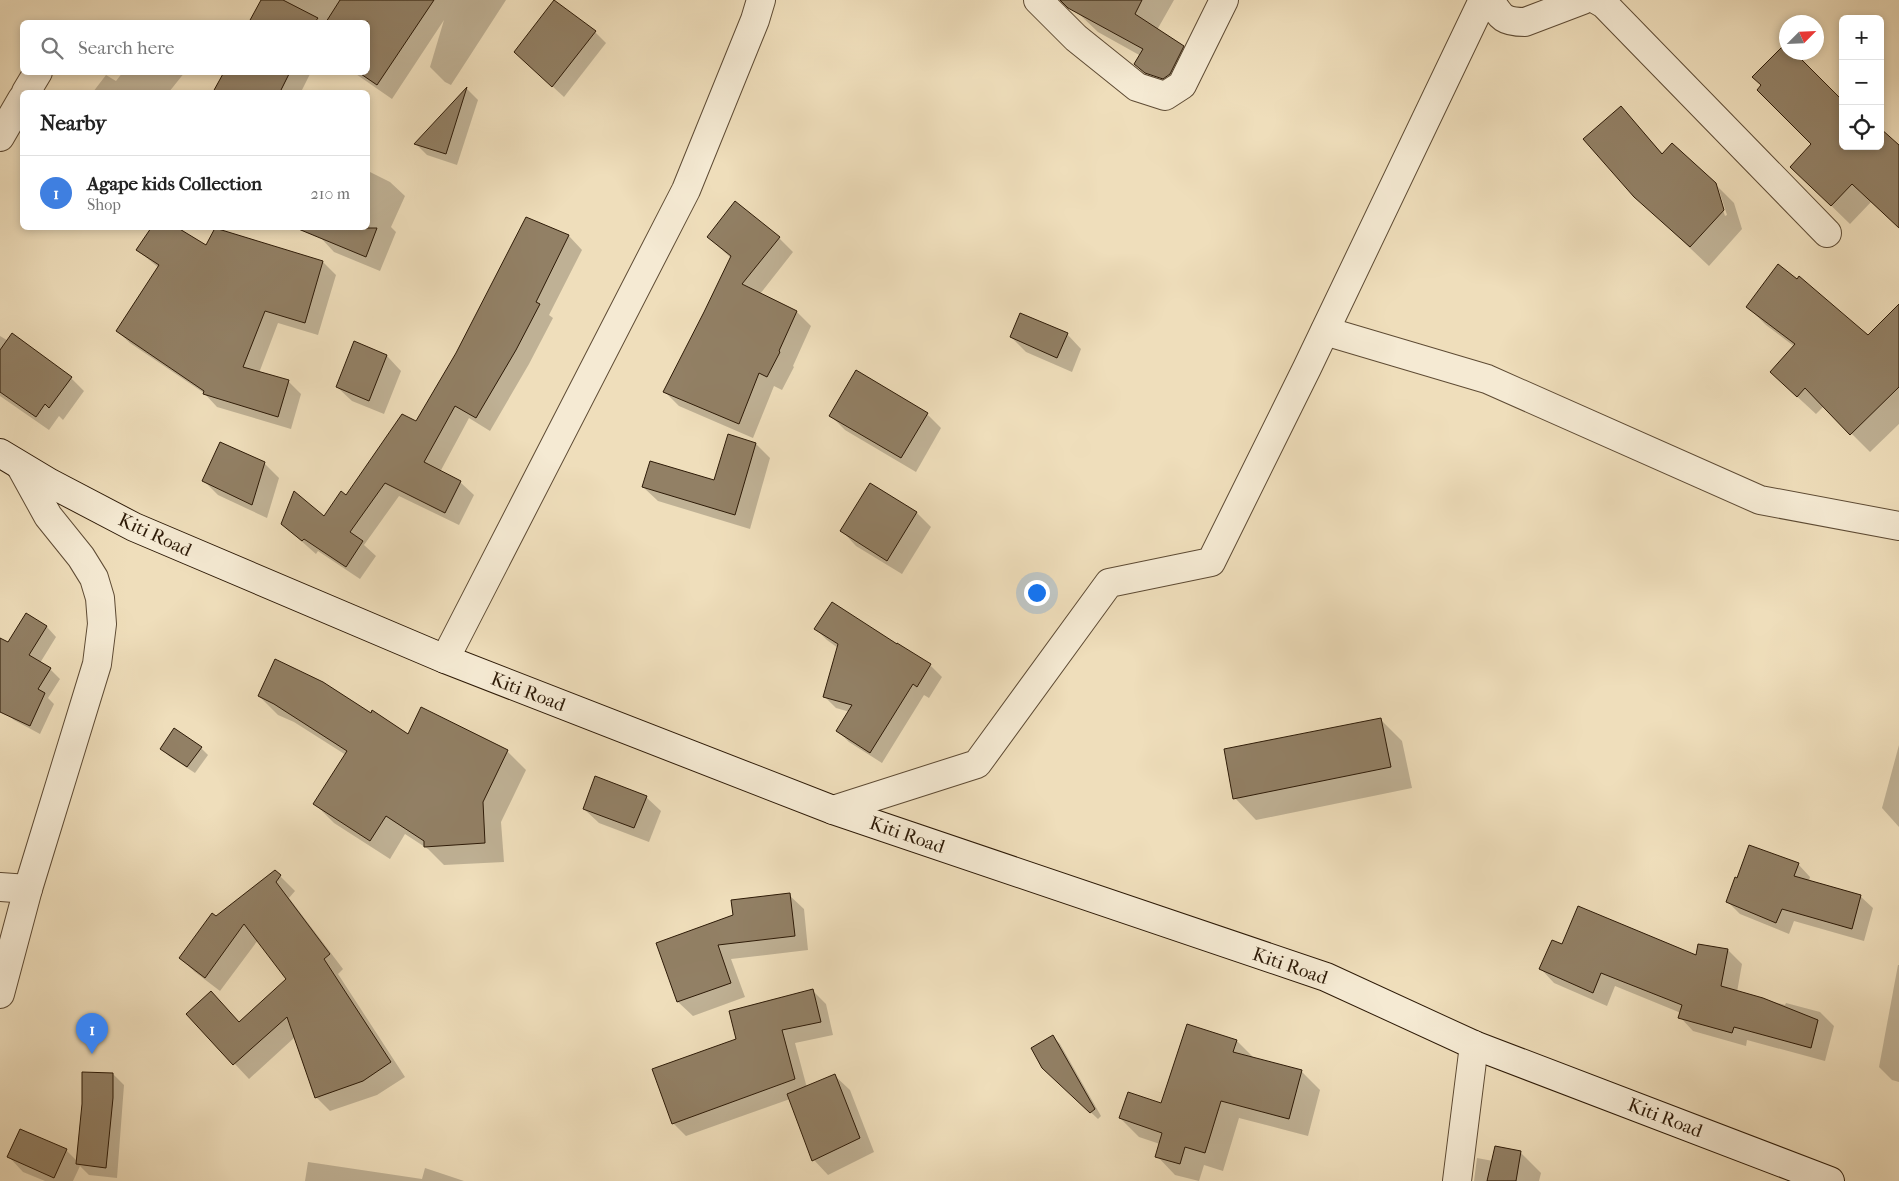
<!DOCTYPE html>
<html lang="en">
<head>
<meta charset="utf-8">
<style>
  body { margin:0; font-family:"IM FELL French Canon",serif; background:#f2f2f2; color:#222 }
  .controls { position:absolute; right:15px; top:15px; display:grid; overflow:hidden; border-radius:8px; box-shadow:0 2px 8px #0003 }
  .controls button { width:45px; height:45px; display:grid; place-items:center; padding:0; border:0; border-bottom:1px solid #e0e0e0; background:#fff; color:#222; font:25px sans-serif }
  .compass { position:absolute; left:1779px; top:15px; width:45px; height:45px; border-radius:50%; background:#fff; box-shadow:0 2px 8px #0003; rotate:66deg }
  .you { position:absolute; left:1036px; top:592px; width:18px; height:18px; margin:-12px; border:4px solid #fff; border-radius:50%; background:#1a73e8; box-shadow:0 0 0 8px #1a73e833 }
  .badge { display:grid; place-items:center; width:32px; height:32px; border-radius:50%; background:#111827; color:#fff; font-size:16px; font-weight:700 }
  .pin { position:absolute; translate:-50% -41px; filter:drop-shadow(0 1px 2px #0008) }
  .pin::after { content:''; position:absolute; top:26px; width:18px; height:15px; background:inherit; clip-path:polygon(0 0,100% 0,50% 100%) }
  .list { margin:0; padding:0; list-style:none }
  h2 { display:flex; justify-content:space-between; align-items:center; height:65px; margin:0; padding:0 20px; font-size:21px }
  h2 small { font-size:16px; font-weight:400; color:#767676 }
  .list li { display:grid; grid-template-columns:32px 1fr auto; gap:15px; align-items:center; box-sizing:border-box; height:75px; padding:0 20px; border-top:1px solid #e0e0e0 }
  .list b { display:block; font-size:19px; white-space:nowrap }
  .list p { margin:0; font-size:16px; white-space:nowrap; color:#767676 }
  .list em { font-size:16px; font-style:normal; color:#767676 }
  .icon { flex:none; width:28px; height:28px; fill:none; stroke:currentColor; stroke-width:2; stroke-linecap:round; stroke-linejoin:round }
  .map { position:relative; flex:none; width:1899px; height:1181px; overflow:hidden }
  .search { position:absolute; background:#fff; box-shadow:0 2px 8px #0003; left:20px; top:20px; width:350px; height:55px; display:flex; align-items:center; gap:12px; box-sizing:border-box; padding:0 18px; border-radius:8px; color:#767676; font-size:19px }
  .panel { position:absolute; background:#fff; box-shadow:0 2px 8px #0003; left:20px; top:90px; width:350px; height:140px; border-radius:8px }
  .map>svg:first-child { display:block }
  .shadow { fill:#0003 }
  .building { fill:#928065; stroke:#2d1a07 }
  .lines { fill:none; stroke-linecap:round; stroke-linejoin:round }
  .street-casing { stroke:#5e4b34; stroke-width:30 }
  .secondary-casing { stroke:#2d1a07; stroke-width:30 }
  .street { stroke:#f5ead3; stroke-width:28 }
  .secondary { stroke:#f5ead3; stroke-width:28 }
  .labels { text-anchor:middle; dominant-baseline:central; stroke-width:5; stroke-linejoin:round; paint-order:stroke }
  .street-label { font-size:19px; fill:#2d1a07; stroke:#f5ead3 }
</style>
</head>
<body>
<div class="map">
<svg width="1899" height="1181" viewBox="0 0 1899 1181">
  <rect width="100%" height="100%" fill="#efdebb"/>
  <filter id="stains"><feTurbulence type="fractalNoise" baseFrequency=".004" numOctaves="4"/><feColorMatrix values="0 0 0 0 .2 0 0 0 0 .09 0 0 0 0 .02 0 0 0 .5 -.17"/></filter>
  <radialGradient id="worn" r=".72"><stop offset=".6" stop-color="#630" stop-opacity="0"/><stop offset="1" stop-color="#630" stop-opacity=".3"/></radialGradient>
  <g class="shadow">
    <path d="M 262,0 L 506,0 L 451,85 L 445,82 L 430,67 L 444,20 L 392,99 L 353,72 L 368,72 L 368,22 L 251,22 Z"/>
    <path d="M 1084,0 L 1174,0 L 1157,30 L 1183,47 L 1204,68 L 1156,85 L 1135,64 L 1141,56 L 1098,32 L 1077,12 Z"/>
    <path d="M 595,32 L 606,43 L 564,97 L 526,62 Z"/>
    <path d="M 1785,46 L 1786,52 L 1843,146 L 1899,147 L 1899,228 L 1871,202 L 1850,224 L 1810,185 L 1813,144 L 1758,90 Z"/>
    <path d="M 123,72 L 185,72 L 169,92 L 93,92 L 106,75 L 116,81 Z"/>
    <path d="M 225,72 L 311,72 L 301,92 L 215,92 Z"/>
    <path d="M 467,89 L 478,100 L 457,165 L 427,155 L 416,144 Z"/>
    <path d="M 1621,108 L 1663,154 L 1714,183 L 1725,216 L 1727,215 L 1718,187 L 1734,203 L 1742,229 L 1709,266 L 1635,196 Z"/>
    <path d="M 368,171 L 390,182 L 405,196 L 391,227 L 396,232 L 380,271 L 334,252 L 320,237 L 324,228 L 368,228 Z"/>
    <path d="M 527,218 L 569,236 L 582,250 L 549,315 L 553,318 L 529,364 L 490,431 L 469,418 L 440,472 L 460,482 L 474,495 L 459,525 L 399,496 L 364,545 L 376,556 L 360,579 L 318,551 L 316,554 L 282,524 L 325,517 L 416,423 L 457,353 Z"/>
    <path d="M 153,228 L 172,228 L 192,241 L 206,247 L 216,229 L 323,262 L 336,275 L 318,335 L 278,323 L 259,373 L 288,381 L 301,394 L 291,429 L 217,407 L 204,393 L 130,343 L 117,331 L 159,268 L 137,250 Z"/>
    <path d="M 708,237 L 779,238 L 793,252 L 760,294 L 797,312 L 811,326 L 793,366 L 794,367 L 782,390 L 774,386 L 753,438 L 679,406 L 665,392 L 731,258 Z"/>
    <path d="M 1747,306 L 1868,337 L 1899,314 L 1899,424 L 1870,452 L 1824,406 L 1816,414 L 1791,391 L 1795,347 L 1766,325 Z"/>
    <path d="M 1067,334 L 1081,349 L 1072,372 L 1026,352 L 1011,337 Z"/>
    <path d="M 0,336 L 71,378 L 84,391 L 63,420 L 59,416 L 49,430 L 0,396 Z"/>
    <path d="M 354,343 L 387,356 L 401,371 L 384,414 L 352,401 L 337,387 Z"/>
    <path d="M 927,414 L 941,428 L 916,472 L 845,430 L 831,416 Z"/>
    <path d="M 728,436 L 756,444 L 770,458 L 750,529 L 658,501 L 643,487 L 715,482 Z"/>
    <path d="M 264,463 L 279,478 L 267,518 L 218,495 L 204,481 Z"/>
    <path d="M 917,513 L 931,527 L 902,574 L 856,546 L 842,531 Z"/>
    <path d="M 26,614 L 47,627 L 56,637 L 40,663 L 50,669 L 60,679 L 48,698 L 54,704 L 40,734 L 14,720 L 4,711 L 0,670 L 0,640 L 7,645 Z"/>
    <path d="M 816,629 L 898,645 L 930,665 L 942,677 L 929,698 L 924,695 L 882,763 L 849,742 L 838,731 L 850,712 L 836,708 L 825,697 L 838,648 L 827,640 Z"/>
    <path d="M 259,696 L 371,714 L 408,736 L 507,751 L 526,770 L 501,822 L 504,862 L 444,865 L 428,849 L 405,834 L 390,859 L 334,823 L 315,804 L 346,755 L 294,722 L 278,715 Z"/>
    <path d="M 1380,719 L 1402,741 L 1412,788 L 1256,820 L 1235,798 Z"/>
    <path d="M 1899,745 L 1899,827 L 1882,808 Z"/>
    <path d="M 201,748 L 208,755 L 195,773 L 169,756 L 162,749 Z"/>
    <path d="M 646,797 L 661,811 L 649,842 L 599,823 L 584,809 Z"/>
    <path d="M 1798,864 L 1810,877 L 1809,881 L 1860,896 L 1873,908 L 1864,941 L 1794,921 L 1789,934 L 1740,914 L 1727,901 Z"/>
    <path d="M 275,871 L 295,891 L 289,898 L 343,969 L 338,974 L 405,1077 L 377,1095 L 330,1111 L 316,1097 L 295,1037 L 249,1079 L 188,1014 L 240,1023 L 287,979 L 258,940 L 220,991 L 195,972 L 180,958 L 216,918 Z"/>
    <path d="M 789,895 L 804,909 L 808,950 L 731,959 L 745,997 L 693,1016 L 678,1002 L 657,943 Z"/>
    <path d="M 1699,945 L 1728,950 L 1742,964 L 1737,992 L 1785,1005 L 1786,1003 L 1820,1012 L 1834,1026 L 1825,1061 L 1747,1040 L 1746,1046 L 1693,1031 L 1680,1017 L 1681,1013 L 1615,986 L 1607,1006 L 1554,983 L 1541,969 L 1563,946 L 1697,957 Z"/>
    <path d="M 1898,965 L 1899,965 L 1899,1082 L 1892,1080 L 1879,1067 Z"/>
    <path d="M 813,991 L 826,1004 L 833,1035 L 795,1043 L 807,1088 L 835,1076 L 850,1090 L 874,1152 L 828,1175 L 814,1160 L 790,1099 L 686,1136 L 673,1123 L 738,1039 Z"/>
    <path d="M 1053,1037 L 1060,1044 L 1101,1116 L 1098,1119 L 1052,1076 Z"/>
    <path d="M 1237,1041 L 1255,1059 L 1301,1071 L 1320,1090 L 1308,1136 L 1239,1118 L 1223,1171 L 1204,1165 L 1199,1181 L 1175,1175 L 1157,1156 L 1160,1144 L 1139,1137 L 1120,1118 L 1162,1105 Z"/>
    <path d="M 113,1074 L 124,1085 L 117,1178 L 89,1175 L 80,1166 L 73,1181 L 45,1181 L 23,1172 L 9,1157 L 66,1150 L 78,1162 Z"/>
    <path d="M 1496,1147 L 1521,1153 L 1541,1173 L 1539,1181 L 1474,1181 L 1477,1158 L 1493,1161 Z"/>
    <path d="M 308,1162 L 422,1179 L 425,1168 L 464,1181 L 305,1181 Z"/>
  </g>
  <g class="building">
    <path d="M 261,0 L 283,0 L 318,18 L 315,22 L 249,22 Z"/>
    <path d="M 340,0 L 434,0 L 377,85 L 358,72 L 368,72 L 368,22 L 326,22 Z"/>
    <path d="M 554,0 L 596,31 L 552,87 L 514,52 Z"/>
    <path d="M 1060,0 L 1142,0 L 1135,14 L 1184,46 L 1170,74 L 1163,79 L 1145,73 L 1134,64 L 1143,49 L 1068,8 Z"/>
    <path d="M 1785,44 L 1786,46 L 1786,52 L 1794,52 L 1843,101 L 1843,146 L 1880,146 L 1880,128 L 1899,145 L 1899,228 L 1852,184 L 1831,206 L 1790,167 L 1811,144 L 1757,90 L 1761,85 L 1752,77 Z"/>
    <path d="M 224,72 L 290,72 L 280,92 L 213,92 Z"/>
    <path d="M 467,87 L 446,154 L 414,144 Z"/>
    <path d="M 1621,106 L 1662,154 L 1672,143 L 1716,183 L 1724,210 L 1690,247 L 1634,197 L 1583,139 Z"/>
    <path d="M 735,201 L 780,237 L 742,284 L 797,311 L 779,351 L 780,352 L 767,377 L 759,373 L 739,424 L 663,392 L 704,312 L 731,256 L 707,237 Z"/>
    <path d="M 526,217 L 569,235 L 536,302 L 540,304 L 516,350 L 476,418 L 455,406 L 424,462 L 461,481 L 445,513 L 385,483 L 350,532 L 363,541 L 346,567 L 304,539 L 302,541 L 281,524 L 294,491 L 324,516 L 341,491 L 346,495 L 402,414 L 416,421 L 456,353 Z"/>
    <path d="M 151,228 L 178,228 L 206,245 L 215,228 L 323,261 L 305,323 L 265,311 L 243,367 L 289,380 L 278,417 L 203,394 L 204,391 L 116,331 L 159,265 L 136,250 Z"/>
    <path d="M 296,228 L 377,228 L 366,257 Z"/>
    <path d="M 1778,264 L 1797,279 L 1799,276 L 1868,335 L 1899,304 L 1899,387 L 1850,435 L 1805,388 L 1797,397 L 1770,372 L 1795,344 L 1746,307 Z"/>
    <path d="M 1020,313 L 1068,333 L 1057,358 L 1010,337 Z"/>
    <path d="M 12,333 L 72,377 L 49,408 L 45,404 L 36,417 L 0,392 L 0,350 Z"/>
    <path d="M 354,341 L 387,355 L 369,401 L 336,387 Z"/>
    <path d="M 856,370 L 928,413 L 901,458 L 829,416 Z"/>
    <path d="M 728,434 L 756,443 L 735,515 L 642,487 L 650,461 L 714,480 Z"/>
    <path d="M 220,442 L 265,462 L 252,505 L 202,481 Z"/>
    <path d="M 870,483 L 917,512 L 887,561 L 840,531 Z"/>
    <path d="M 832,602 L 897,644 L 897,643 L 931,664 L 917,687 L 913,684 L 870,753 L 836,731 L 852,705 L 823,697 L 838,644 L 814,629 Z"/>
    <path d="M 26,613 L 47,626 L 29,655 L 51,668 L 38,689 L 45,693 L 30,726 L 0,712 L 0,638 L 8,642 Z"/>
    <path d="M 275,659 L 323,682 L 371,713 L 372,710 L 408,734 L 421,707 L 508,750 L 483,802 L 485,843 L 424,847 L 424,841 L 386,816 L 370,841 L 313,804 L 347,751 L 274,704 L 258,696 Z"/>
    <path d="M 1381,718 L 1391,767 L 1233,799 L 1224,749 Z"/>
    <path d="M 174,728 L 202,747 L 187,767 L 160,749 Z"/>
    <path d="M 595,776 L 647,796 L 634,828 L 583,809 Z"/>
    <path d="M 1749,845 L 1799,863 L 1794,876 L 1861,895 L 1852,929 L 1782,909 L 1776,923 L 1726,902 L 1735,877 L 1737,878 Z"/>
    <path d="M 275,870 L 281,875 L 276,882 L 330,954 L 324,959 L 391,1062 L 363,1081 L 315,1098 L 287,1017 L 233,1065 L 186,1014 L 211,991 L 239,1022 L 286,979 L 244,924 L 205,978 L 179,958 L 212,913 L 216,916 Z"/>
    <path d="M 790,893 L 795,936 L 718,945 L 731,983 L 677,1002 L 656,943 L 733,915 L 731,900 Z"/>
    <path d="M 1578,906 L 1696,955 L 1698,944 L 1728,949 L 1721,986 L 1763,998 L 1818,1020 L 1811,1048 L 1734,1027 L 1732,1033 L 1678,1018 L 1682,1005 L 1601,973 L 1593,993 L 1539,969 L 1552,940 L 1562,944 Z"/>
    <path d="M 813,989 L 821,1022 L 782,1030 L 795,1079 L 672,1124 L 652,1069 L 736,1039 L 729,1011 Z"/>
    <path d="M 1187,1024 L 1237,1040 L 1233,1052 L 1302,1070 L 1289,1119 L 1221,1101 L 1205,1153 L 1185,1147 L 1180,1164 L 1155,1157 L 1162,1133 L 1119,1118 L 1128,1092 L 1161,1103 Z"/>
    <path d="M 1053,1035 L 1095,1109 L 1090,1113 L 1042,1068 L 1031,1048 Z"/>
    <path d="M 82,1072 L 113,1073 L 113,1098 L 106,1168 L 76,1164 L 82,1104 Z"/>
    <path d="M 835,1074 L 860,1138 L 812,1161 L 787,1094 Z"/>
    <path d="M 20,1129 L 67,1149 L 54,1178 L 7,1157 Z"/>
    <path d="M 1495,1146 L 1521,1151 L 1516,1181 L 1487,1181 Z"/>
  </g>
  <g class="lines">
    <g class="street-casing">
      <g id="street">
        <path d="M 1038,0 L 1076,38 L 1137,87 L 1165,96 L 1182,85 L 1224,0"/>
        <path d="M 1490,0 C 1501,18 1504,22 1525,22 L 1583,0"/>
        <path d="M 1597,0 L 1604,4 L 1827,233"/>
        <path d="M 26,92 L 38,72"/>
        <path d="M 0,137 L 22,99"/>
        <path d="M 1325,331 L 1487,379 L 1760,500 L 1899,526"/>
        <path d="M 445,659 L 686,190 L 755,20 L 761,0"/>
        <path d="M 833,810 L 977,764 L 1109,583 L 1211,562 L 1307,368 L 1483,0"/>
        <path d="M 0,887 L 28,889"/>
        <path d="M 0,994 L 28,889 L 97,664 L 102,624 L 100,598 L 94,578 L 81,557 L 48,516 L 21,467"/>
        <path d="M 1457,1181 L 1474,1045"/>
      </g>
    </g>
    <g class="secondary-casing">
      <path id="secondary" d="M 0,453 L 50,483 L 134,527 L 445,659 L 833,810 L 1326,977 L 1474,1045 L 1830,1181"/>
    </g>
    <use href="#street" class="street"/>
    <use href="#secondary" class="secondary"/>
  </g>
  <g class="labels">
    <g class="street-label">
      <text transform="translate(155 535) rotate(25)">Kiti Road</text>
      <text transform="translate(528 692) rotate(21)">Kiti Road</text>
      <text transform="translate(907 835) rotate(19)">Kiti Road</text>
      <text transform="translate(1290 966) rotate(19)">Kiti Road</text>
      <text transform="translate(1665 1118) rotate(21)">Kiti Road</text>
    </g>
  </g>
  <rect width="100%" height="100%" filter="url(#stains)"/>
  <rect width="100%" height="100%" fill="url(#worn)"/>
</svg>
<div class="controls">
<button>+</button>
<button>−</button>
<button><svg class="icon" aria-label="locate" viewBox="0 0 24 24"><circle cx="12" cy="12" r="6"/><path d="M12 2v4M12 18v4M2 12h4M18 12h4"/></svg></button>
</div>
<svg class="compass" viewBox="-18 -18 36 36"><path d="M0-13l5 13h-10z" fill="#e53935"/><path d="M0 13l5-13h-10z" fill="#767676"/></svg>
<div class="you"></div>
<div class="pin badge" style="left:92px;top:1054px;background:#3f7fe0">1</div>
<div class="search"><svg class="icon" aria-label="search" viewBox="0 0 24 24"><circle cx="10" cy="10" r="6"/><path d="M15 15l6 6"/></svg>Search here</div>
<section class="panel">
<h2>Nearby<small></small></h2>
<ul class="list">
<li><span class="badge" style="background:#3f7fe0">1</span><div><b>Agape kids Collection</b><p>Shop</p></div><em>210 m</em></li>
</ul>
</section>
</div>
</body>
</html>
